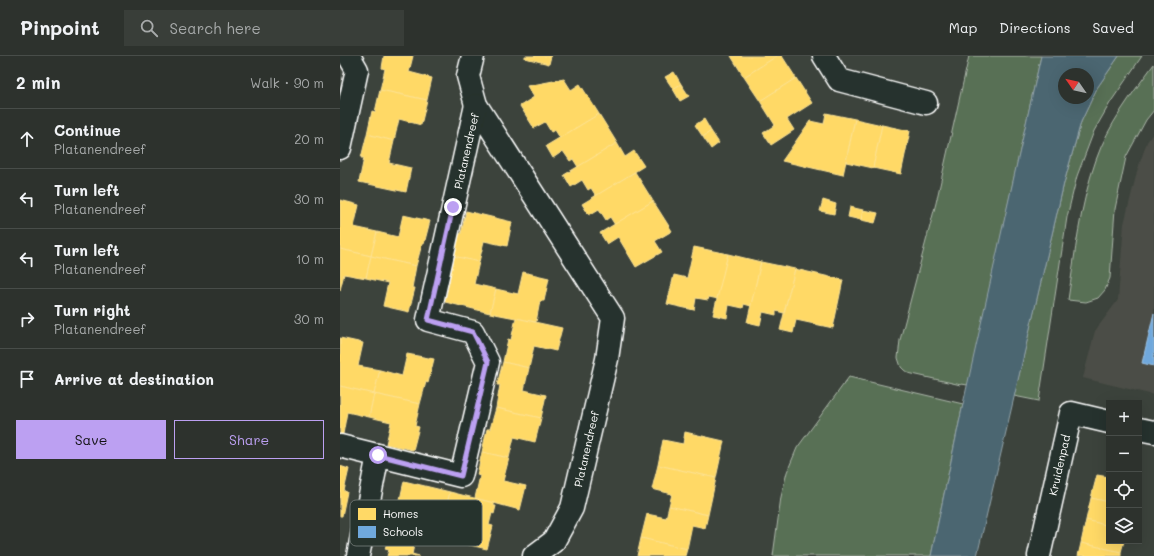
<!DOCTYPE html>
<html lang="en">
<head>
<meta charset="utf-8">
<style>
  body { margin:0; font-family:Mali,sans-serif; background:#393e39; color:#f1f3f6 }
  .controls { position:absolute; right:12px; bottom:12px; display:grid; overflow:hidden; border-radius:0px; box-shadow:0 4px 16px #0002 }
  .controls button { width:36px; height:36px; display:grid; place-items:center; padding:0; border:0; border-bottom:1px solid #484d49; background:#2d322d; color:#f1f3f6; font:20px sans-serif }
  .compass { position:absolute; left:718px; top:12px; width:36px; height:36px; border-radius:50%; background:#2d322d; box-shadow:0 4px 16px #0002; rotate:304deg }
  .stop { position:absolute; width:12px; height:12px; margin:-9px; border:3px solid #bca0f2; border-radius:50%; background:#fff }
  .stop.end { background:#bca0f2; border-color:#fff; box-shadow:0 1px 4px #0008 }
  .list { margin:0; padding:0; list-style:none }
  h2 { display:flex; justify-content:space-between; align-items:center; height:52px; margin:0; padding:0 16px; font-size:17px }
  h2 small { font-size:13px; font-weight:400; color:#a7aaaa }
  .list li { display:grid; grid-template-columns:26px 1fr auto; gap:12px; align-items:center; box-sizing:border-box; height:60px; padding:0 16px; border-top:1px solid #484d49 }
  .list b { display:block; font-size:15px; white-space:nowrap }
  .list p { margin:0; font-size:13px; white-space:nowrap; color:#a7aaaa }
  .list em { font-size:13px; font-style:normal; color:#a7aaaa }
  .actions { display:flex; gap:8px; padding:12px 16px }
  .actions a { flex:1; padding:9px 0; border:1px solid #bca0f2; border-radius:0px; text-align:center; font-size:14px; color:#bca0f2 }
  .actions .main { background:#bca0f2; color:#111 }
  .icon { flex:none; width:22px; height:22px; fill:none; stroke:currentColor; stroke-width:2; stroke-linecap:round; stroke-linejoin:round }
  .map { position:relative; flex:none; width:814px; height:500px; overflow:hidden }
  header { display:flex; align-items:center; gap:24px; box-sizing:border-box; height:56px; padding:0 20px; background:#2d322d; border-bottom:1px solid #484d49 }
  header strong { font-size:19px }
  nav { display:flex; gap:22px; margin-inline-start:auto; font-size:14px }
  .search { width:280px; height:36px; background:#393e39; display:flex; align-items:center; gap:10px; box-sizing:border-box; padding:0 14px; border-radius:0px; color:#a7aaaa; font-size:15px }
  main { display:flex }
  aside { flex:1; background:#2d322d }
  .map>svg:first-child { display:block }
  .built { fill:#4c4e47 }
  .green { fill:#586f54; stroke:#acb7aa }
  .water { fill:#4b6671; stroke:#93a3aa; fill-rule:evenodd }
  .homes { fill:#ffd966; stroke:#ffe494 }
  .schools { fill:#6fa8dc; stroke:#9ac2e6 }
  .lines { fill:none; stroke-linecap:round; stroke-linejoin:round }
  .minor-casing { stroke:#fff; stroke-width:25 }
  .minor { stroke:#26332d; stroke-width:22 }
  .route { stroke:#bca0f2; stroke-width:5 }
  .labels { text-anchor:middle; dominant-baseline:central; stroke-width:4; stroke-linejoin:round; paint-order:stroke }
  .street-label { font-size:11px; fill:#fff; stroke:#26332d }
  .key { fill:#26332d; stroke:#67706c; stroke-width:1 }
  .key-label { font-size:11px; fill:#fff }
</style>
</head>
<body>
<header>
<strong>Pinpoint</strong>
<div class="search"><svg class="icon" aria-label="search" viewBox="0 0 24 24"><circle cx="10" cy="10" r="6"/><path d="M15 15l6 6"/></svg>Search here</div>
<nav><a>Map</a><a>Directions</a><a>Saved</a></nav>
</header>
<main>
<aside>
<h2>2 min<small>Walk · 90 m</small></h2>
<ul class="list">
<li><svg class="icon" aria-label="ahead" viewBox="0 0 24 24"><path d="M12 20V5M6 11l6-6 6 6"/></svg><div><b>Continue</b><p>Platanendreef</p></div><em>20 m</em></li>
<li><svg class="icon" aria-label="left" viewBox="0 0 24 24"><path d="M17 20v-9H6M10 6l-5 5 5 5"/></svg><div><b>Turn left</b><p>Platanendreef</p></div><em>30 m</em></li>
<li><svg class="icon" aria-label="left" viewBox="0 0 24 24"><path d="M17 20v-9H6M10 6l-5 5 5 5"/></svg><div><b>Turn left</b><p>Platanendreef</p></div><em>10 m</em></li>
<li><svg class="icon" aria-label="right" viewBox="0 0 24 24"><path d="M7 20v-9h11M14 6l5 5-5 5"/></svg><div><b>Turn right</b><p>Platanendreef</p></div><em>30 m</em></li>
<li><svg class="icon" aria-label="arrive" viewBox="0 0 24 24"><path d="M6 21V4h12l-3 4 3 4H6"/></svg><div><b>Arrive at destination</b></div></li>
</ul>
<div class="actions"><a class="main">Save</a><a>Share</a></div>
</aside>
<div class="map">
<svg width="814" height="500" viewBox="0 0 814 500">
  <rect width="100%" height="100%" fill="#3c433c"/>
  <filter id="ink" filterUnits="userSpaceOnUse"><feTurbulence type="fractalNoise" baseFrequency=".025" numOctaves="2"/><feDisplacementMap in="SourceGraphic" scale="8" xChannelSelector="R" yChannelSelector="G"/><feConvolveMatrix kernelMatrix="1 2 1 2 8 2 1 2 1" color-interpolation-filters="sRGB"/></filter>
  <g filter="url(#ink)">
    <path class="built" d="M 814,76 L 814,339 L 743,322 L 755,275 L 778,244 L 784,168 L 798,112 L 807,86 Z"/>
    <g class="green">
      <path d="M 629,0 L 701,0 L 628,329 L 621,328 L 621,329 L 568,317 L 564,314 L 561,311 L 558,302 L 560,284 L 596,147 Z"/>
      <path d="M 779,0 L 802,0 L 770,47 L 754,75 L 737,120 L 727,161 L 699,345 L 674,340 L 724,127 L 741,66 L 757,32 Z"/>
      <path d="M 814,8 L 814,54 L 806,64 L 786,101 L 775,153 L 770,222 L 765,234 L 758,242 L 746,246 L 728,244 C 735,198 740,149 756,104 C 768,69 792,38 814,8 Z"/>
      <path d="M 509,321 L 623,348 L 591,500 L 433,500 L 441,441 L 447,416 L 457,392 Z"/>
    </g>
    <path class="water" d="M 701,0 L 779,0 L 757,32 L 741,66 L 724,127 L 637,500 L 591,500 L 623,348 ZM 724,18 L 748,18 L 748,42 L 724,42 Z"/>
    <g class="homes">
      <path d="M 44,0 L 73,0 L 69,16 L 92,22 L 87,44 L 40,34 L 45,13 L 42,12 Z"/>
      <path d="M 185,0 L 211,0 L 209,8 L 185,2 Z"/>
      <path d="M 391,0 L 437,0 L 404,21 Z"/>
      <path d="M 437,0 L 442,0 L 456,22 L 420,45 L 404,21 Z"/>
      <path d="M 334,16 L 341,28 L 333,33 L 325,21 Z"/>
      <path d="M 456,22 L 472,47 L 447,63 L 454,74 L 431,89 L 423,77 L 435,69 L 420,45 Z"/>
      <path d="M 224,23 L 231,34 L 240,28 L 259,58 L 220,82 L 215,74 L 211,76 L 205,66 L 194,72 L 180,50 L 194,41 L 187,30 Z"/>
      <path d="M 341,28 L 349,40 L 340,45 L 333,33 Z"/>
      <path d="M 40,34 L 87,44 L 81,69 L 59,63 L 54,85 L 27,78 L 32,55 L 35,56 Z"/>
      <path d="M 486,57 L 515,63 L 503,119 L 442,105 L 470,65 L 484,68 Z"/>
      <path d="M 259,58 L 277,87 L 238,111 L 233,103 L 230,105 L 223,95 L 213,102 L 206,90 Z"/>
      <path d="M 364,63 L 371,75 L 363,81 L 355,69 Z"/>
      <path d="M 515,63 L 542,69 L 533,112 L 506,106 Z"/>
      <path d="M 542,69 L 570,75 L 561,118 L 533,112 Z"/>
      <path d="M 371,75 L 379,87 L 371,93 L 363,81 Z"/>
      <path d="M 27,78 L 54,85 L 49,107 L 71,112 L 66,136 L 19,126 L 24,102 L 21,102 Z"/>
      <path d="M 277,87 L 285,101 L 294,95 L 304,110 L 256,140 L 251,132 L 248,134 L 242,124 L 231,131 L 224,119 Z"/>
      <path d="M 295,116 L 313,145 L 275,169 L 270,161 L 266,164 L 259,153 L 249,159 L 242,148 Z"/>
      <path d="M 0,144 L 19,149 L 14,171 L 37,176 L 31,200 L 0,193 Z"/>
      <path d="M 483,144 L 496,148 L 494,158 L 480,155 Z"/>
      <path d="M 313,145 L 332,175 L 315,185 L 322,196 L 296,211 L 278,181 L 267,188 L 260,177 Z"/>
      <path d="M 510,151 L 523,154 L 521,164 L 508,161 Z"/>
      <path d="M 523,154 L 538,157 L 535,167 L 521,164 Z"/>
      <path d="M 126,155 L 172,166 L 167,190 L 144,185 L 139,206 L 113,200 L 118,177 L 121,178 Z"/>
      <path d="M 63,159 L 90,165 L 84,188 L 82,188 L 76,210 L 31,200 L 37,176 L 58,181 Z"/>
      <path d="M 354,191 L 388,198 L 378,243 L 369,241 L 368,244 L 356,242 L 354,254 L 327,248 L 334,219 L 347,222 Z"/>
      <path d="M 0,193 L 31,200 L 26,222 L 4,218 L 0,234 Z"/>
      <path d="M 388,198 L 421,206 L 411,250 L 404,248 L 403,252 L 389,249 L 387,262 L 373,259 Z"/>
      <path d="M 31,200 L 76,210 L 72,232 L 75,232 L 69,256 L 43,250 L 48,227 L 26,222 Z"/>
      <path d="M 113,200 L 139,206 L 134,228 L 156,233 L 150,257 L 105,246 L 110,223 L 107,223 Z"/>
      <path d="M 421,206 L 455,213 L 444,257 L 436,255 L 436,259 L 423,256 L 420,269 L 407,266 Z"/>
      <path d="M 455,213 L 503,224 L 493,272 L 456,264 L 453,277 L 440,274 Z"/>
      <path d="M 183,216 L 209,222 L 204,245 L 200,245 L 196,266 L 150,257 L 156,233 L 178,238 Z"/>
      <path d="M 176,262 L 222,272 L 216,295 L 194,290 L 189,312 L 163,306 L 168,283 L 171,284 Z"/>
      <path d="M 0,282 L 23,287 L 18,310 L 40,314 L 34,338 L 0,330 Z"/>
      <path d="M 67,298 L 94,303 L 88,327 L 86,326 L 80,348 L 34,338 L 40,314 L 62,320 Z"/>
      <path d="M 163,306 L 189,312 L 184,334 L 206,339 L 201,362 L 156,352 L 160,329 L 157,329 Z"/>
      <path d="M 0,330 L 34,338 L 29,361 L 7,356 L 3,378 L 0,378 Z"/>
      <path d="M 34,338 L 80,348 L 75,370 L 79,371 L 73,394 L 46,388 L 51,366 L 29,361 Z"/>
      <path d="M 156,352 L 201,362 L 195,386 L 174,381 L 169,402 L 142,396 L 147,373 L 150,373 Z"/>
      <path d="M 345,376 L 384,385 L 376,422 L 318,409 L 323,384 L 343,388 Z"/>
      <path d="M 142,396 L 169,402 L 163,425 L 186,430 L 180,454 L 135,442 L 140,420 L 137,419 Z"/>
      <path d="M 318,409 L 376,422 L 368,459 L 329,450 L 332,438 L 312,433 Z"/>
      <path d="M 0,410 L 9,413 L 4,435 L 7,436 L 2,460 L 0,460 Z"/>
      <path d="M 757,419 L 769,421 L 769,446 L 751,442 Z"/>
      <path d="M 64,425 L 110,436 L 104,460 L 82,455 L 77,477 L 51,471 L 56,447 L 59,448 Z"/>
      <path d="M 110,436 L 154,447 L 154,450 L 156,450 L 154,458 L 152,457 L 149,469 L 153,470 L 147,493 L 121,487 L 125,465 L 104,460 Z"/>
      <path d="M 751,442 L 769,446 L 769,470 L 746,464 Z"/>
      <path d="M 329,450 L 368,459 L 365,472 L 352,469 L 347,493 L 301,482 L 307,458 L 326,462 Z"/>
      <path d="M 746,464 L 769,470 L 769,485 L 784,485 L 781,496 L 741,487 Z"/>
      <path d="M 51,471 L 77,477 L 72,498 L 79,500 L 47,500 L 49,494 L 45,493 Z"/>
      <path d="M 301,482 L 347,493 L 345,500 L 297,500 Z"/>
      <path d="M 741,487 L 781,496 L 781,500 L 738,500 Z"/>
    </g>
    <path class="schools" d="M 814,257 L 814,310 L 802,307 Z"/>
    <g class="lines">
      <g class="minor-casing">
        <g id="minor">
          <path d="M 133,0 L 128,20 L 136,49 L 273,262 L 267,303 L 232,452 L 214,485 L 194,500"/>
          <path d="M 484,0 L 499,24 L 586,47"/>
          <path d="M 0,92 L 17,14 L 9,0"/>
          <path d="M 799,373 L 814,376"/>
          <path d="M 0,390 L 121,420 L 148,306 L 133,276 L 88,264 L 136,49"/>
          <path d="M 18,500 L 38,399"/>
          <path d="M 699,500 L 731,357 L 769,366"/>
        </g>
      </g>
      <use href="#minor" class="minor"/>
    </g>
  </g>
  <g class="lines" filter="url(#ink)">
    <path class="route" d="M 38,399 L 121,420 L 148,306 L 133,276 L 88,264 L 113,151"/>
  </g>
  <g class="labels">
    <g class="street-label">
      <text transform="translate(126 95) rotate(-77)">Platanendreef</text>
      <text transform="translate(246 393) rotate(-77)">Platanendreef</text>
      <text transform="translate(719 409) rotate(-77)">Kruidenpad</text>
    </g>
  </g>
  <rect x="10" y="444" width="132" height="46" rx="6" class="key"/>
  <rect x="18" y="452" width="18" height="12" fill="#ffd966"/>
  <rect x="18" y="470" width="18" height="12" fill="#6fa8dc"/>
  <g class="key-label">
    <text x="43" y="462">Homes</text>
    <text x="43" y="480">Schools</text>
  </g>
</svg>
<div class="controls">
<button>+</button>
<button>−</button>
<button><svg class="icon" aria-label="locate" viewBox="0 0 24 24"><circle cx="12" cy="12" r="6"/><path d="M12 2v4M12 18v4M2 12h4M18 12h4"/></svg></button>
<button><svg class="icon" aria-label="layers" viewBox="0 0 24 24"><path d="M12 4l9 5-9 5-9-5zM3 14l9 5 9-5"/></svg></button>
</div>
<svg class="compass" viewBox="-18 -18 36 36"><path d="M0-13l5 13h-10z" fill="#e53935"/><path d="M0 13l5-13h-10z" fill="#a7aaaa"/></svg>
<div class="stop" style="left:38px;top:399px"></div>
<div class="stop end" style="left:113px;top:151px"></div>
</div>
</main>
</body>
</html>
